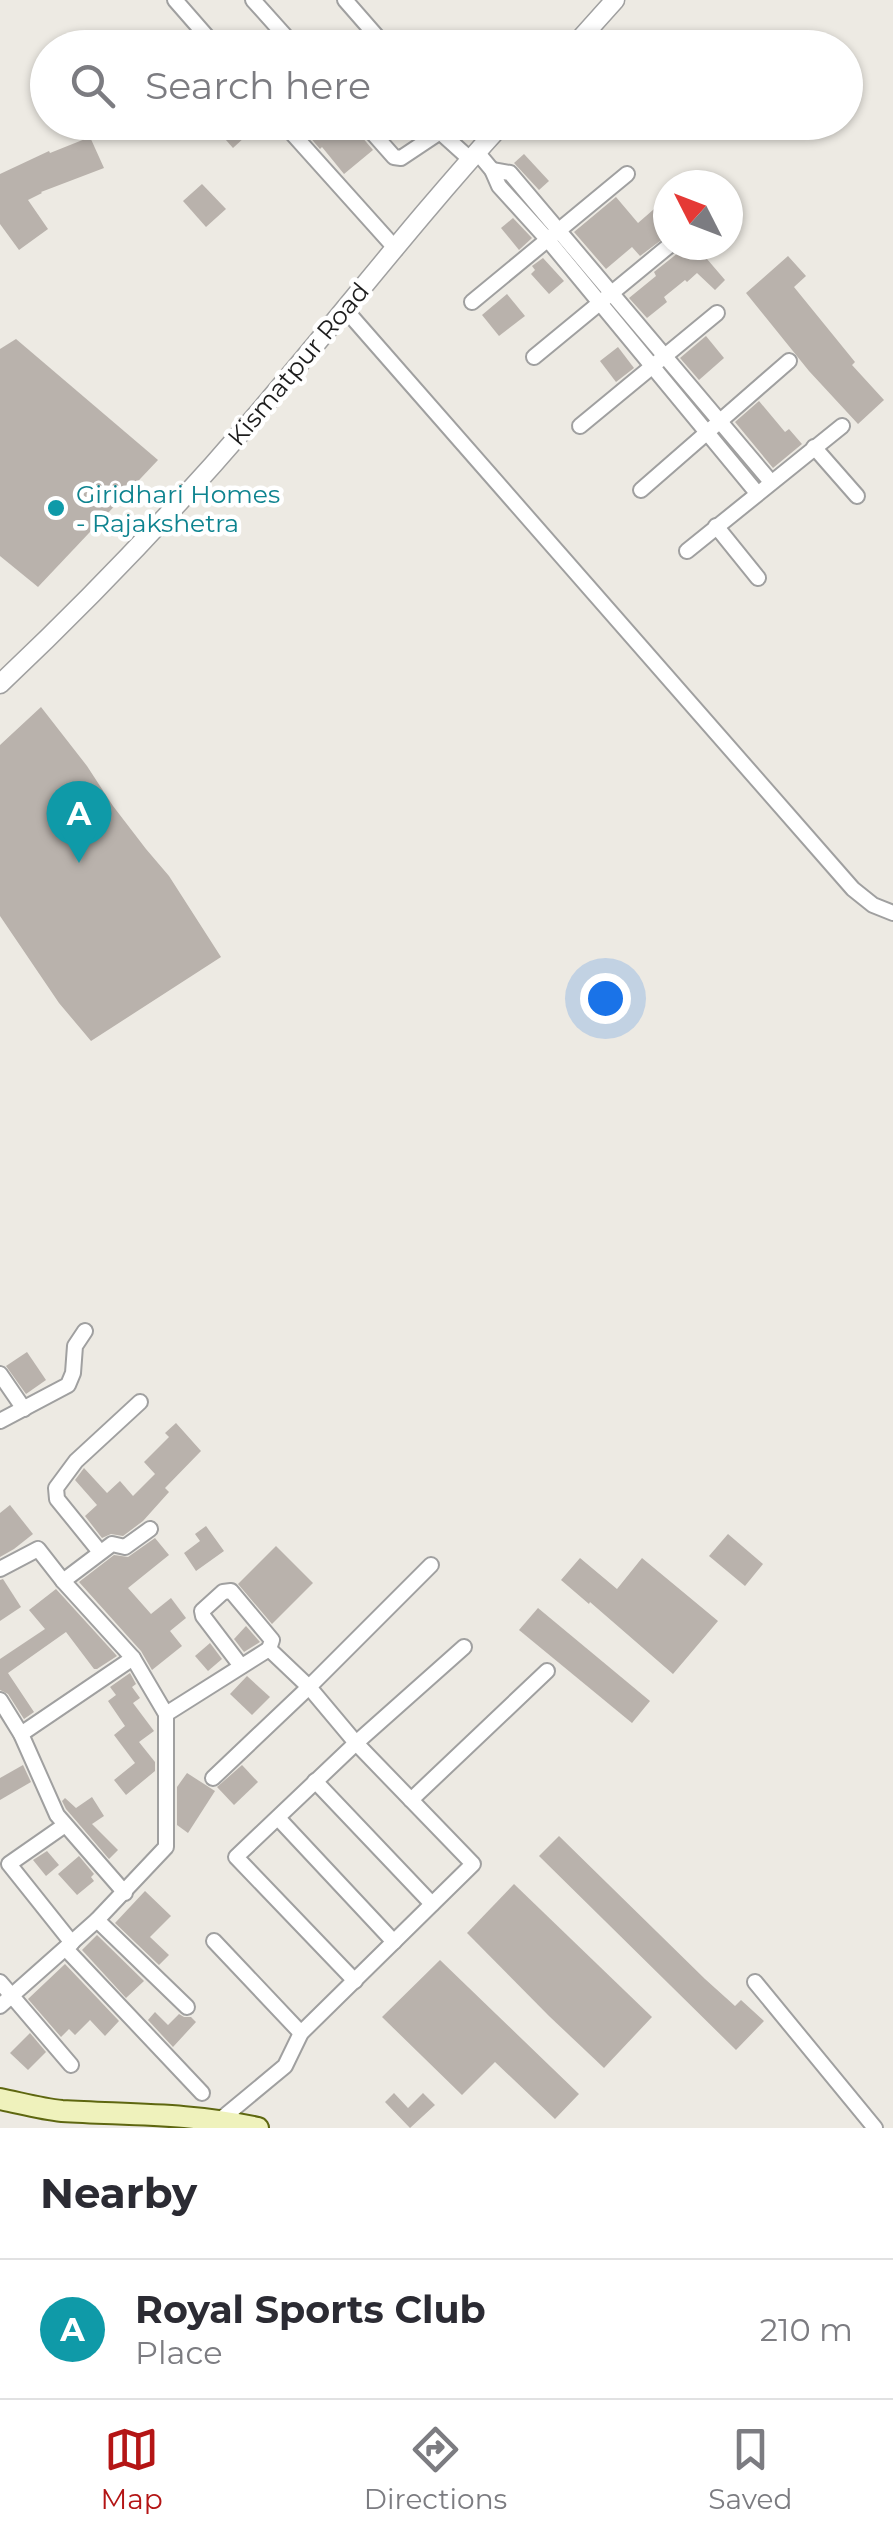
<!DOCTYPE html>
<html lang="en">
<head>
<meta charset="utf-8">
<style>
  body { margin:0; font-family:Montserrat,sans-serif; background:#f2f2f3; color:#2b2b33 }
  .compass { position:absolute; left:653px; top:170px; width:90px; height:90px; border-radius:50%; background:#fff; box-shadow:0 2px 8px #0004; rotate:312deg }
  .you { position:absolute; left:605px; top:998px; width:35px; height:35px; margin:-25px; border:8px solid #fff; border-radius:50%; background:#1a73e8; box-shadow:0 0 0 15px #1a73e833 }
  .badge { display:grid; place-items:center; width:65px; height:65px; border-radius:50%; background:#b41515; color:#fff; font-size:32px; font-weight:700 }
  .pin { position:absolute; translate:-50% -82px; filter:drop-shadow(0 2px 5px #0008) }
  .pin::after { content:''; position:absolute; top:52px; width:35px; height:30px; background:inherit; clip-path:polygon(0 0,100% 0,50% 100%) }
  .list { margin:0; padding:0; list-style:none }
  h2 { display:flex; justify-content:space-between; align-items:center; height:130px; margin:0; padding:0 40px; font-size:42px }
  h2 small { font-size:32px; font-weight:400; color:#7c7c81 }
  .list li { display:grid; grid-template-columns:65px 1fr auto; gap:30px; align-items:center; box-sizing:border-box; height:140px; padding:0 40px; border-top:2px solid #e1e1e2 }
  .list b { display:block; font-size:38px; white-space:nowrap }
  .list p { margin:0; font-size:32px; white-space:nowrap; color:#7c7c81 }
  .list em { font-size:32px; font-style:normal; color:#7c7c81 }
  .icon { flex:none; width:55px; height:55px; fill:none; stroke:currentColor; stroke-width:2; stroke-linecap:round; stroke-linejoin:round }
  .map { position:relative; flex:none; width:893px; height:2128px; overflow:hidden }
  .search { position:absolute; background:#fff; box-shadow:0 2px 8px #0004; left:30px; right:30px; top:30px; height:110px; display:flex; align-items:center; gap:25px; box-sizing:border-box; padding:0 35px; border-radius:55px; color:#7c7c81; font-size:38px }
  .sheet { height:270px; background:#fff }
  nav { display:flex; justify-content:space-around; align-items:center; box-sizing:border-box; height:140px; border-top:2px solid #e1e1e2; background:#fff; font-size:28px; color:#7c7c81 }
  nav a { display:grid; justify-items:center; gap:5px }
  nav .on { color:#b41515 }
  .map>svg:first-child { display:block }
  .building { fill:#b9b2ac }
  .lines { fill:none; stroke-linecap:round; stroke-linejoin:round }
  .minor-casing { stroke:#a0a0a0; stroke-width:18 }
  .tertiary-casing { stroke:#a0a0a0; stroke-width:21 }
  .secondary-casing { stroke:#5e6710; stroke-width:24 }
  .minor { stroke:#fff; stroke-width:14 }
  .tertiary { stroke:#fff; stroke-width:18 }
  .secondary { stroke:#eff2bc; stroke-width:20 }
  .culture-dot { fill:#0f9aa8; stroke:#fff; stroke-width:4 }
  .labels { text-anchor:middle; dominant-baseline:central; stroke-width:9; stroke-linejoin:round; paint-order:stroke }
  .street-label { font-size:25px; fill:#1c1c1c; stroke:#fff }
  .culture-label { font-size:25px; fill:#0d838f; stroke:#fff; text-anchor:start }
</style>
</head>
<body>
<div class="map">
<svg width="893" height="2128" viewBox="0 0 893 2128">
  <rect width="100%" height="100%" fill="#edeae3"/>
  <g class="building">
    <path d="M 210,122 L 261,122 L 233,148 Z"/>
    <path d="M 297,122 L 353,122 L 355,129 L 373,150 L 344,174 L 322,147 L 320,149 Z"/>
    <path d="M 90,137 L 104,168 L 41,192 L 42,193 L 28,200 L 48,229 L 19,250 L 0,224 L 0,174 L 49,151 L 50,153 Z"/>
    <path d="M 524,154 L 549,181 L 539,190 L 514,163 Z"/>
    <path d="M 202,184 L 226,209 L 206,227 L 183,201 Z"/>
    <path d="M 616,197 L 638,223 L 661,203 L 668,211 L 668,235 L 640,256 L 632,247 L 606,269 L 574,232 Z"/>
    <path d="M 513,218 L 532,238 L 519,250 L 501,228 Z"/>
    <path d="M 688,245 L 695,245 L 725,280 L 715,290 L 697,273 L 687,282 L 685,280 L 664,297 L 667,302 L 647,318 L 629,298 L 656,276 L 654,272 Z"/>
    <path d="M 788,256 L 806,276 L 794,287 L 855,362 L 852,365 L 884,400 L 858,424 L 809,371 L 746,293 Z"/>
    <path d="M 543,258 L 564,281 L 549,294 L 531,274 L 535,270 L 532,266 Z"/>
    <path d="M 507,294 L 525,316 L 499,336 L 482,315 Z"/>
    <path d="M 706,336 L 724,358 L 699,380 L 680,358 Z"/>
    <path d="M 16,339 L 158,460 L 38,587 L 0,556 L 0,349 Z"/>
    <path d="M 618,347 L 634,368 L 616,382 L 600,361 Z"/>
    <path d="M 759,401 L 785,432 L 789,429 L 802,444 L 773,468 L 735,422 Z"/>
    <path d="M 41,707 L 87,766 L 113,806 L 146,849 L 169,876 L 221,957 L 91,1041 L 59,1003 L 0,916 L 0,745 Z"/>
    <path d="M 27,1352 L 46,1380 L 26,1394 L 6,1366 Z"/>
    <path d="M 176,1423 L 201,1451 L 165,1488 L 169,1492 L 143,1521 L 123,1536 L 111,1534 L 102,1538 L 85,1516 L 97,1505 L 75,1480 L 84,1468 L 107,1493 L 120,1481 L 133,1496 L 155,1474 L 144,1462 L 169,1437 L 165,1433 Z"/>
    <path d="M 10,1505 L 33,1534 L 14,1549 L 0,1557 L 0,1513 Z"/>
    <path d="M 206,1526 L 224,1551 L 196,1571 L 184,1553 L 200,1541 L 195,1534 Z"/>
    <path d="M 728,1534 L 763,1564 L 745,1586 L 709,1556 Z"/>
    <path d="M 155,1538 L 169,1555 L 128,1588 L 151,1614 L 171,1598 L 186,1618 L 170,1631 L 182,1646 L 152,1670 L 141,1651 L 79,1582 L 114,1555 L 128,1557 Z"/>
    <path d="M 276,1546 L 313,1583 L 272,1624 L 238,1584 Z"/>
    <path d="M 580,1558 L 617,1589 L 642,1558 L 718,1621 L 673,1674 L 590,1602 L 589,1604 L 561,1580 Z"/>
    <path d="M 3,1579 L 21,1607 L 0,1621 L 0,1580 Z"/>
    <path d="M 56,1589 L 117,1656 L 97,1669 L 94,1669 L 66,1632 L 8,1673 L 34,1712 L 24,1719 L 8,1694 L 0,1690 L 0,1659 L 45,1629 L 29,1610 Z"/>
    <path d="M 538,1608 L 650,1701 L 632,1723 L 519,1630 Z"/>
    <path d="M 246,1626 L 260,1642 L 244,1652 L 234,1639 Z"/>
    <path d="M 210,1643 L 222,1659 L 208,1671 L 195,1656 Z"/>
    <path d="M 130,1673 L 136,1684 L 132,1687 L 140,1698 L 133,1703 L 154,1731 L 139,1742 L 155,1762 L 155,1771 L 126,1795 L 114,1780 L 135,1763 L 114,1735 L 125,1726 L 108,1701 L 116,1695 L 110,1687 Z"/>
    <path d="M 247,1676 L 270,1697 L 252,1715 L 230,1694 Z"/>
    <path d="M 23,1765 L 31,1782 L 0,1800 L 0,1778 Z"/>
    <path d="M 242,1765 L 258,1782 L 234,1805 L 217,1787 Z"/>
    <path d="M 187,1773 L 215,1791 L 188,1833 L 177,1825 L 177,1787 Z"/>
    <path d="M 92,1797 L 104,1816 L 92,1824 L 118,1850 L 109,1859 L 66,1809 L 62,1801 L 65,1798 L 76,1808 Z"/>
    <path d="M 559,1836 L 705,1979 L 735,2006 L 741,2000 L 764,2021 L 736,2050 L 539,1856 Z"/>
    <path d="M 47,1851 L 59,1865 L 46,1876 L 33,1860 Z"/>
    <path d="M 79,1856 L 94,1874 L 91,1877 L 94,1881 L 77,1895 L 58,1874 Z"/>
    <path d="M 514,1884 L 652,2017 L 604,2068 L 549,2016 L 467,1933 Z"/>
    <path d="M 145,1891 L 171,1916 L 150,1937 L 169,1955 L 159,1965 L 115,1923 Z"/>
    <path d="M 97,1935 L 144,1981 L 126,1998 L 82,1950 Z"/>
    <path d="M 440,1960 L 579,2094 L 555,2119 L 495,2062 L 462,2095 L 382,2017 Z"/>
    <path d="M 65,1964 L 119,2021 L 105,2036 L 90,2020 L 75,2035 L 69,2029 L 61,2037 L 28,1999 Z"/>
    <path d="M 155,2012 L 168,2025 L 179,2014 L 184,2017 L 191,2017 L 196,2022 L 173,2047 L 148,2020 Z"/>
    <path d="M 30,2033 L 46,2052 L 28,2070 L 10,2053 Z"/>
    <path d="M 394,2093 L 408,2108 L 423,2093 L 435,2105 L 410,2128 L 385,2102 Z"/>
  </g>
  <g class="lines">
    <g class="minor-casing">
      <g id="minor">
        <path d="M 175,0 L 217,48"/>
        <path d="M 253,0 L 296,48"/>
        <path d="M 345,0 L 387,48"/>
        <path d="M 282,122 L 396,249"/>
        <path d="M 363,122 L 394,157 L 401,158 L 440,132 L 444,122"/>
        <path d="M 440,132 L 471,160"/>
        <path d="M 477,152 L 492,170 L 499,186 L 548,240 L 757,493"/>
        <path d="M 492,170 L 510,173 L 771,482"/>
        <path d="M 472,302 L 627,174"/>
        <path d="M 344,308 L 853,889 L 873,905 L 893,913"/>
        <path d="M 534,357 L 670,245"/>
        <path d="M 580,426 L 717,313"/>
        <path d="M 814,447 L 857,496"/>
        <path d="M 641,490 L 789,361"/>
        <path d="M 716,526 L 758,578"/>
        <path d="M 687,551 L 842,426"/>
        <path d="M 0,1374 L 24,1409"/>
        <path d="M 0,1421 L 68,1385 L 73,1373 L 75,1346 L 85,1331"/>
        <path d="M 100,1552 L 57,1499 L 56,1488 L 76,1461 L 140,1402"/>
        <path d="M 0,1569 L 38,1549 L 63,1581 L 133,1658 L 166,1714 L 166,1847 L 97,1920 L 0,2006"/>
        <path d="M 63,1581 L 112,1544 L 125,1547 L 150,1529"/>
        <path d="M 241,1666 L 203,1616 L 202,1611 L 223,1592 L 231,1591 L 272,1640 L 269,1649"/>
        <path d="M 0,1700 L 21,1734 L 57,1815 L 125,1893"/>
        <path d="M 166,1714 L 269,1649 L 309,1687 L 356,1743 L 473,1864 L 301,2033 L 285,2066 L 220,2120"/>
        <path d="M 21,1734 L 133,1658"/>
        <path d="M 213,1778 L 309,1687 L 431,1565"/>
        <path d="M 315,1781 L 432,1904"/>
        <path d="M 411,1800 L 547,1671"/>
        <path d="M 278,1818 L 394,1942"/>
        <path d="M 65,1825 L 9,1864 L 72,1943"/>
        <path d="M 97,1920 L 187,2007"/>
        <path d="M 214,1941 L 301,2033"/>
        <path d="M 66,1949 L 202,2093"/>
        <path d="M 355,1981 L 236,1857 L 356,1743 L 464,1647"/>
        <path d="M 0,1982 L 71,2065"/>
        <path d="M 755,1982 L 875,2128"/>
      </g>
    </g>
    <g class="tertiary-casing">
      <g id="tertiary">
        <path d="M 572,48 L 615,0"/>
        <path d="M 0,684 C 90,599 177,508 258,413 C 340,317 418,216 504,122"/>
      </g>
    </g>
    <g class="secondary-casing">
      <path id="secondary" d="M 0,2099 C 20,2103 41,2109 62,2111 C 129,2115 191,2113 258,2128"/>
    </g>
    <use href="#minor" class="minor"/>
    <use href="#tertiary" class="tertiary"/>
    <use href="#secondary" class="secondary"/>
  </g>
  <circle class="culture-dot" cx="56" cy="508" r="10"/>
  <g class="labels">
    <g class="street-label">
      <text transform="translate(298 364) rotate(-50)">Kismatpur Road</text>
    </g>
    <g class="culture-label">
      <text x="76" y="494">Giridhari Homes<tspan x="76" dy="29">- Rajakshetra</tspan></text>
    </g>
  </g>
</svg>
<svg class="compass" viewBox="-18 -18 36 36"><path d="M0-13l5 13h-10z" fill="#e53935"/><path d="M0 13l5-13h-10z" fill="#7c7c81"/></svg>
<div class="you"></div>
<div class="pin badge" style="left:79px;top:863px;background:#0f9aa8">A</div>
<div class="search"><svg class="icon" aria-label="search" viewBox="0 0 24 24"><circle cx="10" cy="10" r="6"/><path d="M15 15l6 6"/></svg>Search here</div>
</div>
<section class="sheet">
<h2>Nearby<small></small></h2>
<ul class="list">
<li><span class="badge" style="background:#0f9aa8">A</span><div><b>Royal Sports Club</b><p>Place</p></div><em>210 m</em></li>
</ul>
</section>
<nav>
<a class="on"><svg class="icon" aria-label="map" viewBox="0 0 24 24"><path d="M3 6l6-2 6 2 6-2v14l-6 2-6-2-6 2zM9 4v14M15 6v14"/></svg>Map</a>
<a><svg class="icon" aria-label="directions" viewBox="0 0 24 24"><path d="M12 3l9 9-9 9-9-9zM9 14v-3h6M13 9l2 2-2 2"/></svg>Directions</a>
<a><svg class="icon" aria-label="saved" viewBox="0 0 24 24"><path d="M7 4h10v16l-5-4-5 4z"/></svg>Saved</a>
</nav>
</body>
</html>
